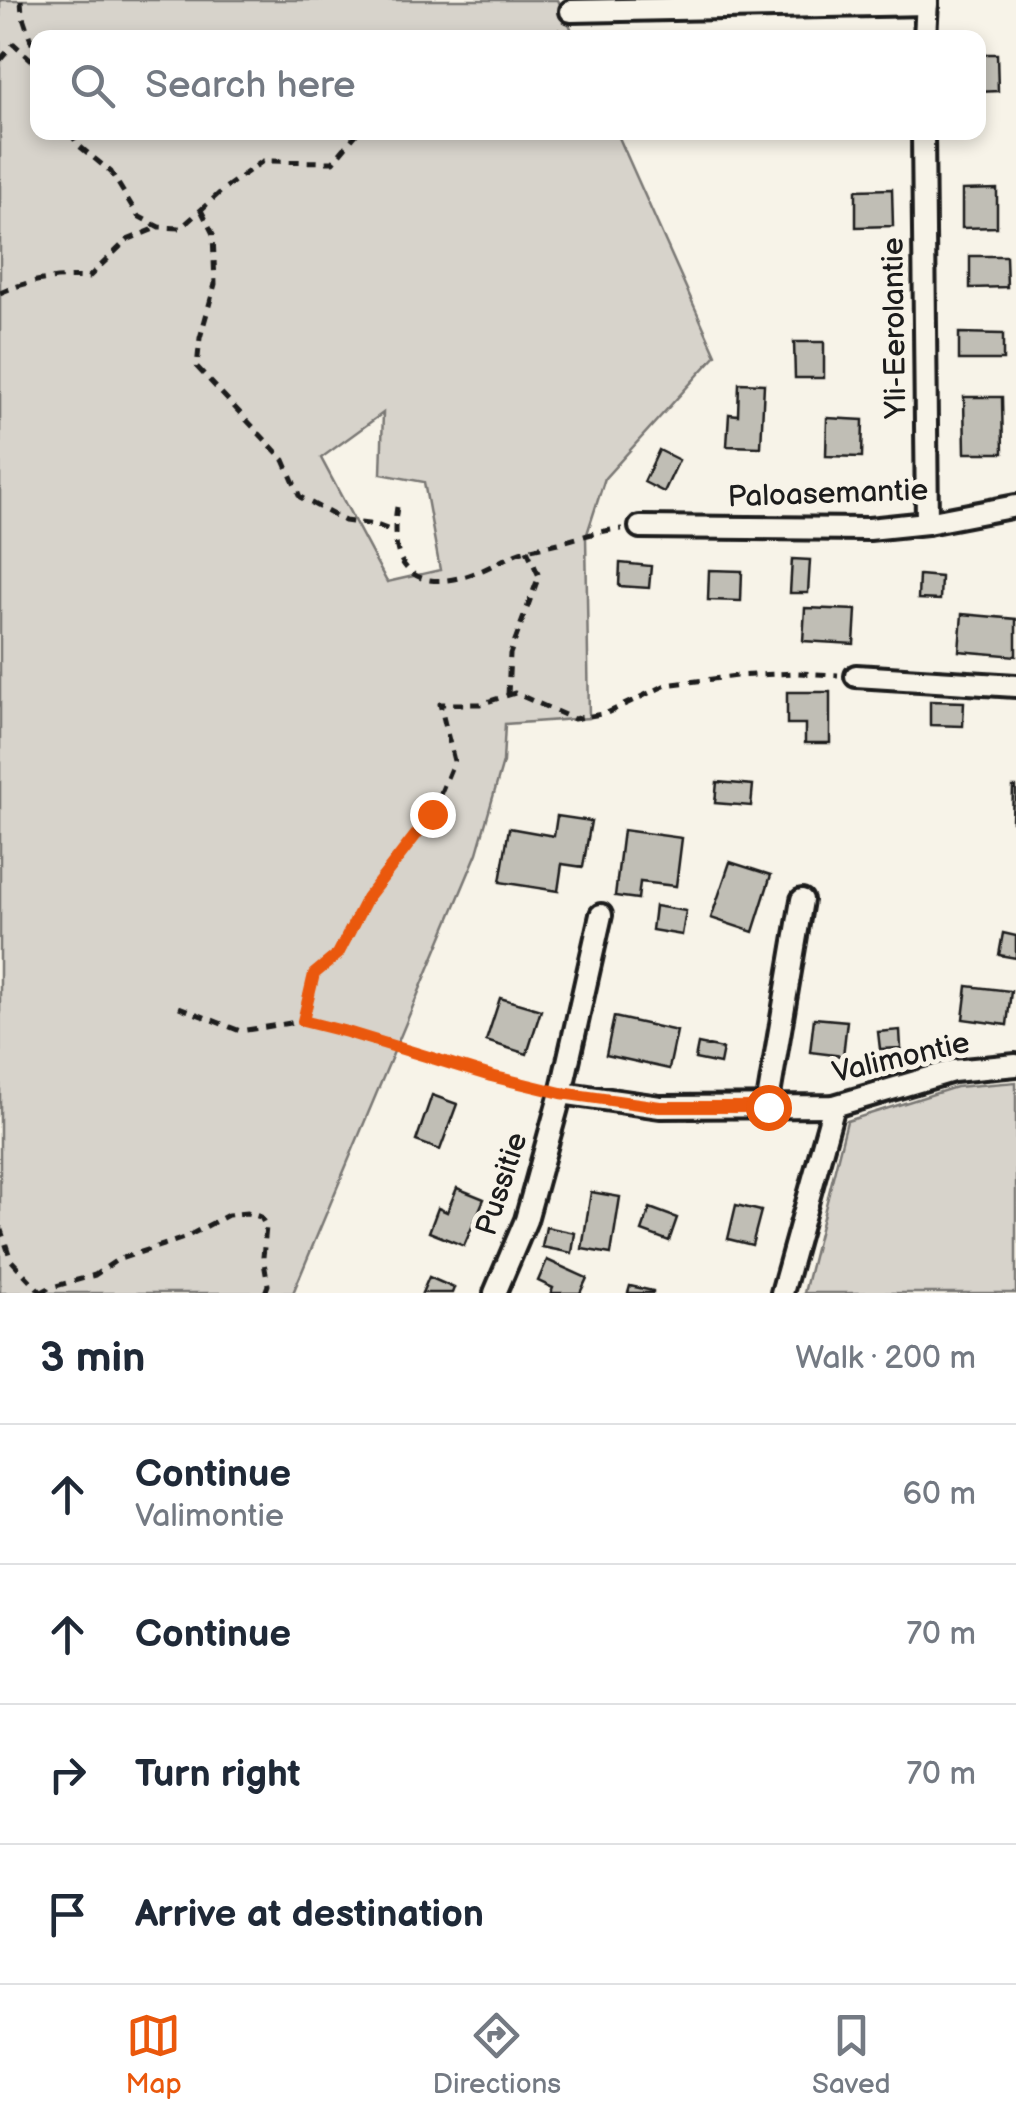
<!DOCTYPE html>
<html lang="en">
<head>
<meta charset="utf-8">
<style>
  body { margin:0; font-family:"Balsamiq Sans",sans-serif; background:#f6f6f7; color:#1f2937 }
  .stop { position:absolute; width:30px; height:30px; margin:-22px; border:8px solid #ea580c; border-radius:50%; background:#fff }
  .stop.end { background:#ea580c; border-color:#fff; box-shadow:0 2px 10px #0008 }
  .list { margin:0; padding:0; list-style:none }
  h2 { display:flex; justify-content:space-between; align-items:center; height:130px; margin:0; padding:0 40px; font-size:42px }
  h2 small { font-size:32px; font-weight:400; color:#747a83 }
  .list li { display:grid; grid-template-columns:65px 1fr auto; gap:30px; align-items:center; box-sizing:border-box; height:140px; padding:0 40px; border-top:2px solid #e0e1e3 }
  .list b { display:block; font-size:38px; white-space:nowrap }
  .list p { margin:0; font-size:32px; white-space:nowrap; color:#747a83 }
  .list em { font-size:32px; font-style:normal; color:#747a83 }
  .icon { flex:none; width:55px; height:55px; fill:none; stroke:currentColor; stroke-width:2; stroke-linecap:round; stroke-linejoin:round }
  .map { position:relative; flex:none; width:1016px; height:1293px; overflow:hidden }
  .search { position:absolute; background:#fff; box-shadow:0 5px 15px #0003; left:30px; right:30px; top:30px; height:110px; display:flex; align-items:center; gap:25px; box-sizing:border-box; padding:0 35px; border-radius:20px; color:#747a83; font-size:38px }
  .sheet { height:690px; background:#fff }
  nav { display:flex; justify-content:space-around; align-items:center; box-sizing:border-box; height:140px; border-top:2px solid #e0e1e3; background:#fff; font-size:28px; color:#747a83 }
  nav a { display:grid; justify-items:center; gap:5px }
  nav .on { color:#ea580c }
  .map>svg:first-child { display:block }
  .green { fill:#d7d3cb; stroke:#7a7874; stroke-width:2.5; fill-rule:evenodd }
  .building { fill:#c0beb5; stroke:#1c1c1c; stroke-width:2.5 }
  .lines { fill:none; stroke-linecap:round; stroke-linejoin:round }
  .minor-casing { stroke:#1c1c1c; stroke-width:28 }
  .path { stroke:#1c1c1c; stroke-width:5; stroke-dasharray:10 8; stroke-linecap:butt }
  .minor { stroke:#f7f3e8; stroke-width:20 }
  .route { stroke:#ea580c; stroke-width:12 }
  .labels { text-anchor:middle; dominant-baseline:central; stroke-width:10; stroke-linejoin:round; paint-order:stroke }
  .street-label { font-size:30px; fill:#1c1c1c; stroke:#f7f3e8 }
</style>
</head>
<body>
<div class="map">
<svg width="1016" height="1293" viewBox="0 0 1016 1293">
  <rect width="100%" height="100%" fill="#f7f3e8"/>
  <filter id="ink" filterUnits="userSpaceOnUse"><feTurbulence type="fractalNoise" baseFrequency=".01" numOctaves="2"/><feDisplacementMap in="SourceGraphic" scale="20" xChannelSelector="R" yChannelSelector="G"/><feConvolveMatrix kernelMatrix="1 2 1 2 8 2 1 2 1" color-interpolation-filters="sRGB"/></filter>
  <g filter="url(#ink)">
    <g class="green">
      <path d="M 0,0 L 558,0 L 575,37 L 38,38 L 38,132 L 617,133 L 716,355 L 605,478 L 586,537 L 589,718 L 505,724 L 503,762 L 477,853 L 293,1293 L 0,1293 ZM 383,413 L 381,474 L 424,482 L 440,570 L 387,582 L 321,458 Z"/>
      <path d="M 1016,1082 L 1016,1293 L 804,1293 L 847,1121 L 956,1087 Z"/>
    </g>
    <g class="building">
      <path d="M 978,54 L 997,54 L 998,91 L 978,92 Z"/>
      <path d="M 892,189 L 893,226 L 856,227 L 856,190 Z"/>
      <path d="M 997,189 L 997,227 L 962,228 L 962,190 Z"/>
      <path d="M 970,256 L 1006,256 L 1007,287 L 970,288 Z"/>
      <path d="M 959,333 L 1003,334 L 1003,360 L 959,360 Z"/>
      <path d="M 794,342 L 824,342 L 824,378 L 795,378 Z"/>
      <path d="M 739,383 L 764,384 L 761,447 L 727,446 L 729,414 L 738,415 Z"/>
      <path d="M 964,397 L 1002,397 L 1003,453 L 965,453 Z"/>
      <path d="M 827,418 L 863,420 L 862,457 L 826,456 Z"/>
      <path d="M 659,450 L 679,460 L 664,492 L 644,482 Z"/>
      <path d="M 792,559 L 810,560 L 808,593 L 790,593 Z"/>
      <path d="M 620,563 L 651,566 L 649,588 L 619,586 Z"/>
      <path d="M 709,570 L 742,571 L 741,601 L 708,600 Z"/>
      <path d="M 919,575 L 941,577 L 940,600 L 918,599 Z"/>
      <path d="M 805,608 L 856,610 L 854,644 L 803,641 Z"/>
      <path d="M 962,614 L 1016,619 L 1016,656 L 959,651 Z"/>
      <path d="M 787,692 L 830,692 L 830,743 L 805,743 L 805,724 L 787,724 Z"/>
      <path d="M 930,701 L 964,702 L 963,726 L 930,725 Z"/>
      <path d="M 717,782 L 753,785 L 751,806 L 715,803 Z"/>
      <path d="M 1013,787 L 1016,787 L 1016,821 L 1012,821 Z"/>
      <path d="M 557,816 L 591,821 L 583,867 L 562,864 L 558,891 L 500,882 L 509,828 L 554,836 Z"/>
      <path d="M 623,830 L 682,838 L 676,886 L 640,882 L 638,899 L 615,896 Z"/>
      <path d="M 730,862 L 771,875 L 753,932 L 711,918 Z"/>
      <path d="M 655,906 L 686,911 L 682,935 L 652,930 Z"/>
      <path d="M 1003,933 L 1016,936 L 1016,958 L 999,955 Z"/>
      <path d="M 967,986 L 1011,991 L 1007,1025 L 963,1019 Z"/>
      <path d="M 500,998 L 541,1010 L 527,1054 L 486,1041 Z"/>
      <path d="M 614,1017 L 677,1031 L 669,1069 L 606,1055 Z"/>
      <path d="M 814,1018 L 847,1021 L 843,1056 L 810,1052 Z"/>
      <path d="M 900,1030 L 901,1048 L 880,1049 L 878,1032 Z"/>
      <path d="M 698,1044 L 723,1049 L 720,1064 L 695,1059 Z"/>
      <path d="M 432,1095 L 457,1104 L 440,1150 L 416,1141 Z"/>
      <path d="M 457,1188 L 484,1199 L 464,1246 L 429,1232 L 438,1208 L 447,1212 Z"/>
      <path d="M 591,1192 L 620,1197 L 611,1254 L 582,1249 Z"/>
      <path d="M 736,1205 L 761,1211 L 752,1245 L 728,1239 Z"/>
      <path d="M 650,1208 L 677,1218 L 669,1241 L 642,1231 Z"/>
      <path d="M 546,1227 L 575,1233 L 572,1253 L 542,1247 Z"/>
      <path d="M 547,1260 L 587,1278 L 580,1293 L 551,1293 L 553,1288 L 538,1281 Z"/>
      <path d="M 429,1277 L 454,1288 L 452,1293 L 422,1293 Z"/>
      <path d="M 630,1286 L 653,1291 L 653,1293 L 628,1293 Z"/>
    </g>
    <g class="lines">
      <g class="minor-casing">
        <g id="minor">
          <path d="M 571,11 L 927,4"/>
          <path d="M 925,38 L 927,0"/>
          <path d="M 923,132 L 927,523"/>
          <path d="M 640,527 L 869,529 L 927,523 L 1016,506"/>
          <path d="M 856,676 L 1016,686"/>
          <path d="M 561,1093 L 660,1107 L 834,1106 L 953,1071 L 1016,1065"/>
          <path d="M 767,1107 L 802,900"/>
          <path d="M 495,1293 L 526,1220 L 561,1093 L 601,915"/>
          <path d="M 782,1293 L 834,1106"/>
        </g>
      </g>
      <g class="path">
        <path d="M 21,0 L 22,14 L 38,62"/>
        <path d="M 555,38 L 562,27"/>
        <path d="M 0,60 L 14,44 L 35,63"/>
        <path d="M 70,132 L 78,145 L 111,172 L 138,216 L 159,227 L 181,228 L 225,188 L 263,161 L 333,162 L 358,132"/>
        <path d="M 201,210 L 213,234 L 215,284 L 200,338 L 197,367 L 284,460 L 300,497 L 345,521 L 376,525 L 395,532"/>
        <path d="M 0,293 C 29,280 56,276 88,278 L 127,240 L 159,227"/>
        <path d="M 397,507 C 387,568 415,595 475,573 C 490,568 503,559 517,553 C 531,548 547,546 562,542 C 582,537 601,530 622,529"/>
        <path d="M 508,695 L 510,654 L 539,576 L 527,550"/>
        <path d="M 179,1007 L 240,1031 L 303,1021 L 347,1031 L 491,1077 L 544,1089"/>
        <path d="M 303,1021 L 314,974 L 338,954 L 367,898 L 432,814 L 454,761 L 440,704 L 480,704 L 515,693 L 574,719 L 607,713 L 666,685 L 736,676 L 797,673 L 838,675"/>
        <path d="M 0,1227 L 11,1260 L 41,1292"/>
        <path d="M 40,1293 L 49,1288 L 95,1275 L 117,1260 L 184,1238 L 228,1215 L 247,1213 L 261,1217 L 266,1227 L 263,1257 L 268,1285 L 265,1293"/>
      </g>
      <use href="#minor" class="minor"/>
    </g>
  </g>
  <g class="lines" filter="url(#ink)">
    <path class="route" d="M 432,814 L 367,898 L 338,954 L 314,974 L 303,1021 L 347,1032 L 491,1076 L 561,1093 L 660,1107 L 768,1107"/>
  </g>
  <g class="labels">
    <g class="street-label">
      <text transform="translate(895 328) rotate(-91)">Yli-Eerolantie</text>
      <text transform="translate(828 494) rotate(-2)">Paloasemantie</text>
      <text transform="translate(901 1058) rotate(-13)">Valimontie</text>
      <text transform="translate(502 1184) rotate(-72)">Pussitie</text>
    </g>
  </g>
</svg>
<div class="stop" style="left:768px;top:1107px"></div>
<div class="stop end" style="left:432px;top:814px"></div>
<div class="search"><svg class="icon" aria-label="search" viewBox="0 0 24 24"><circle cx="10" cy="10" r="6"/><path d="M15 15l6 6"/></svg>Search here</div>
</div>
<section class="sheet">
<h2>3 min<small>Walk · 200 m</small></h2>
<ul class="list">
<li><svg class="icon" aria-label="ahead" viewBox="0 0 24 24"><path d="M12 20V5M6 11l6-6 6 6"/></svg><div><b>Continue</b><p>Valimontie</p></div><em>60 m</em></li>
<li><svg class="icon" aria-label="ahead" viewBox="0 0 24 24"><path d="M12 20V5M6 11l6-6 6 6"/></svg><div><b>Continue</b></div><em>70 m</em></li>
<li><svg class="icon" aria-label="right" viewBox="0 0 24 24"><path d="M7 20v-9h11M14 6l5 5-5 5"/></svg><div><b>Turn right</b></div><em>70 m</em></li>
<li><svg class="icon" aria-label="arrive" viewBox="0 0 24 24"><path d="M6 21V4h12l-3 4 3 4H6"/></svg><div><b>Arrive at destination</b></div></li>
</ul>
</section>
<nav>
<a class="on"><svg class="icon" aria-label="map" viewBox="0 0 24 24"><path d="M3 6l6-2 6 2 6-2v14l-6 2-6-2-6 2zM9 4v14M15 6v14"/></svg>Map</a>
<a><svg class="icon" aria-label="directions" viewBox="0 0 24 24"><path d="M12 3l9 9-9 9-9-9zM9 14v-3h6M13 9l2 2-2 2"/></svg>Directions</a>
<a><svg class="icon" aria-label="saved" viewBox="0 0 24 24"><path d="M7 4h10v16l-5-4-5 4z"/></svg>Saved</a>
</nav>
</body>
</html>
